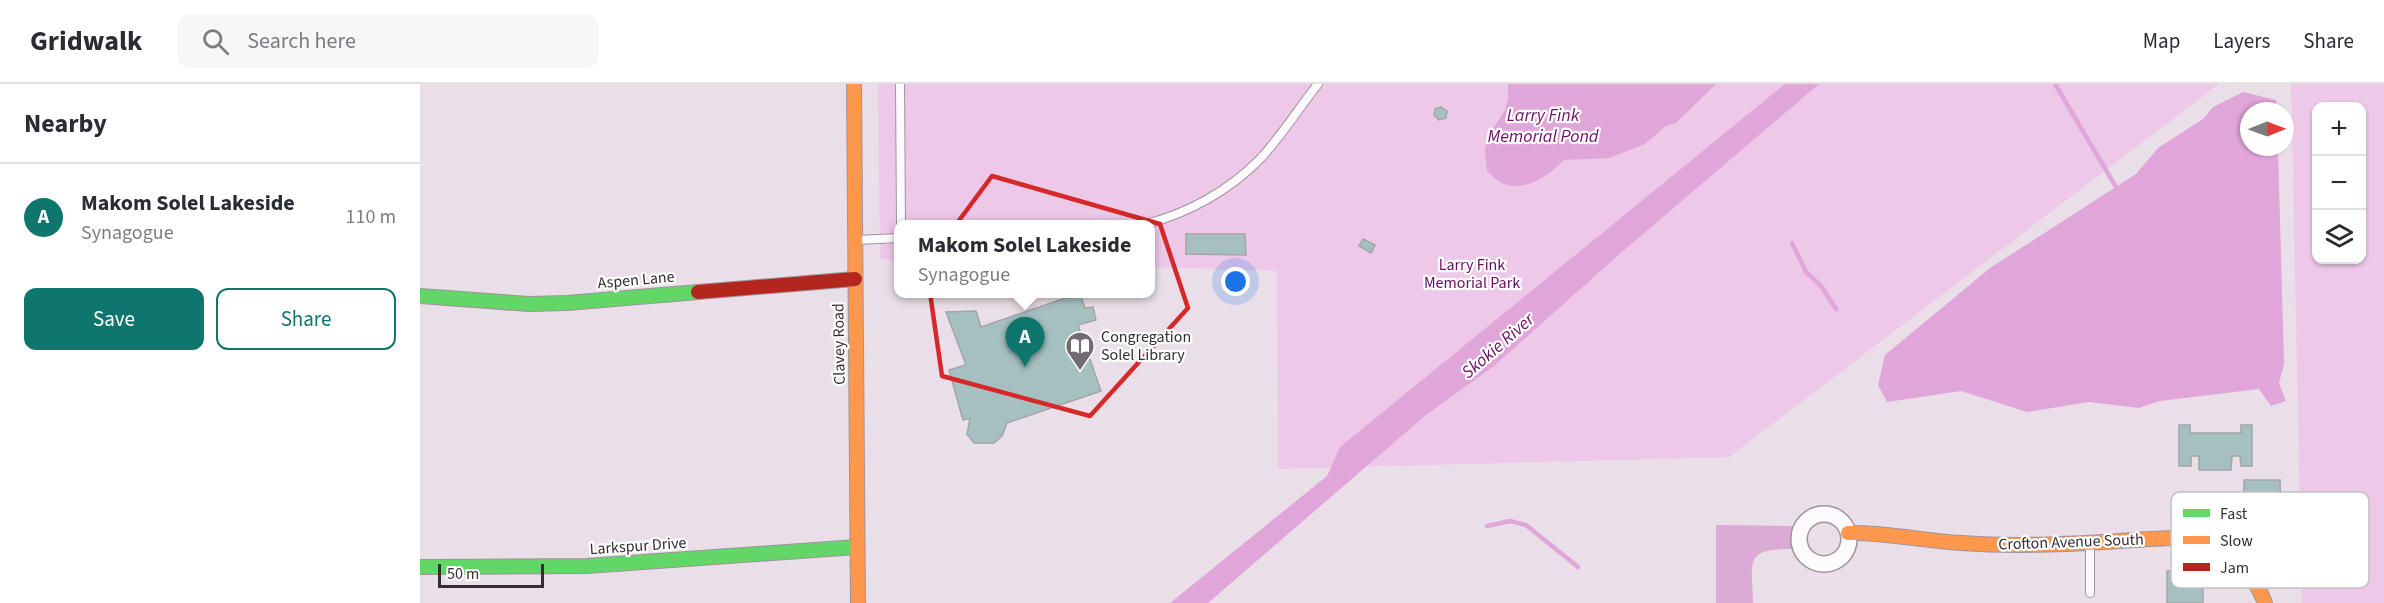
<!DOCTYPE html>
<html lang="en">
<head>
<meta charset="utf-8">
<style>
  body { margin:0; font-family:"Source Sans 3",sans-serif; background:#f7f7f7; color:#2b2b33 }
  .controls { position:absolute; right:18px; top:18px; display:grid; overflow:hidden; border-radius:12px; box-shadow:0 2px 4px #0004 }
  .controls button { width:54px; height:54px; display:grid; place-items:center; padding:0; border:0; border-bottom:2px solid #e1e1e2; background:#fff; color:#2b2b33; font:30px sans-serif }
  .compass { position:absolute; left:1820px; top:18px; width:54px; height:54px; border-radius:50%; background:#fff; box-shadow:0 2px 4px #0004; rotate:89deg }
  .scale { position:absolute; left:18px; bottom:15px; width:106px; box-sizing:border-box; padding-left:6px; border:3px solid #342d33; border-top:0; font-size:16px; line-height:21px; white-space:nowrap; color:#342d33; -webkit-text-stroke:4px #fff; paint-order:stroke }
  .you { position:absolute; left:816px; top:198px; width:21px; height:21px; margin:-15px; border:4px solid #fff; border-radius:50%; background:#1a73e8; box-shadow:0 0 0 9px #1a73e833 }
  .badge { display:grid; place-items:center; width:39px; height:39px; border-radius:50%; background:#0f766e; color:#fff; font-size:20px; font-weight:700 }
  .pin { position:absolute; translate:-50% -50px; filter:drop-shadow(0 2px 3px #0008) }
  .pin::after { content:''; position:absolute; top:32px; width:21px; height:18px; background:inherit; clip-path:polygon(0 0,100% 0,50% 100%) }
  .popup { position:absolute; left:474px; top:136px; width:261px; height:78px; box-sizing:border-box; display:grid; place-content:center; border-radius:12px; background:#fff; filter:drop-shadow(0 2px 4px #0005); font-size:20px; white-space:nowrap; color:#7c7c81 }
  .popup b { font-size:22px; color:#2b2b33 }
  .popup::after { content:''; position:absolute; left:50%; top:100%; margin-left:-12px; border:12px solid transparent; border-top-color:#fff }
  .list { margin:0; padding:0; list-style:none }
  h2 { display:flex; justify-content:space-between; align-items:center; height:78px; margin:0; padding:0 24px; font-size:26px }
  h2 small { font-size:20px; font-weight:400; color:#7c7c81 }
  .list li { display:grid; grid-template-columns:39px 1fr auto; gap:18px; align-items:center; box-sizing:border-box; height:108px; padding:0 24px; border-top:2px solid #e1e1e2 }
  .list b { display:block; font-size:22px; white-space:nowrap }
  .list p { margin:0; font-size:20px; white-space:nowrap; color:#7c7c81 }
  .list em { font-size:20px; font-style:normal; color:#7c7c81 }
  .actions { display:flex; gap:12px; padding:18px 24px }
  .actions a { flex:1; padding:14px 0; border:2px solid #0f766e; border-radius:12px; text-align:center; font-size:21px; color:#0f766e }
  .actions .main { background:#0f766e; color:#fff }
  .icon { flex:none; width:33px; height:33px; fill:none; stroke:currentColor; stroke-width:2; stroke-linecap:round; stroke-linejoin:round }
  .map { position:relative; flex:none; width:1964px; height:519px; overflow:hidden }
  header { display:flex; align-items:center; gap:36px; box-sizing:border-box; height:84px; padding:0 30px; background:#fff; border-bottom:2px solid #e1e1e2 }
  header strong { font-size:28px }
  nav { display:flex; gap:33px; margin-inline-start:auto; font-size:21px }
  .search { width:420px; height:54px; background:#f7f7f7; display:flex; align-items:center; gap:15px; box-sizing:border-box; padding:0 21px; border-radius:12px; color:#7c7c81; font-size:22px }
  main { display:flex }
  aside { flex:1; background:#fff }
  .map>svg:first-child { display:block }
  .green { fill:#eec8e9; fill-rule:evenodd }
  .forest { fill:#dbabd5 }
  .water { fill:#e0a6d9 }
  .lines { fill:none; stroke-linecap:round; stroke-linejoin:round }
  .stream { stroke:#e0a6d9; stroke-width:4.5 }
  .building { fill:#a6c0c1; stroke:#a4a4a7; stroke-width:1.5 }
  .lane-casing { stroke:#9e959c; stroke-width:10 }
  .street-casing { stroke:#9e959c; stroke-width:18 }
  .fast-casing { stroke:#9e959c; stroke-width:16 }
  .slow-casing { stroke:#9e959c; stroke-width:16 }
  .jam-casing { stroke:#9e959c; stroke-width:16 }
  .lane { stroke:#fcfafc; stroke-width:8 }
  .street { stroke:#fcfafc; stroke-width:15 }
  .fast { stroke:#63d668; stroke-width:14 }
  .slow { stroke:#ff974d; stroke-width:14 }
  .jam { stroke:#b3261e; stroke-width:14 }
  .marked { fill:none; stroke:#d62828; stroke-width:4.5; stroke-linejoin:round }
  .labels { text-anchor:middle; dominant-baseline:central; stroke-width:4.5; stroke-linejoin:round; paint-order:stroke }
  .park-label { font-size:16px; fill:#6a0965; stroke:#fff }
  .street-label { font-size:16px; fill:#342d33; stroke:#fff }
  .poi-label { font-size:16px; fill:#342d33; stroke:#fff; text-anchor:start }
  .water-label { font-size:18px; font-style:italic; fill:#6e1069; stroke:#fff }
  .key { fill:#fff; stroke:#c2c0c2; stroke-width:1.5 }
  .key-label { font-size:16px; fill:#342d33 }
</style>
</head>
<body>
<header>
<strong>Gridwalk</strong>
<div class="search"><svg class="icon" aria-label="search" viewBox="0 0 24 24"><circle cx="10" cy="10" r="6"/><path d="M15 15l6 6"/></svg>Search here</div>
<nav><a>Map</a><a>Layers</a><a>Share</a></nav>
</header>
<main>
<aside>
<h2>Nearby<small></small></h2>
<ul class="list">
<li><span class="badge">A</span><div><b>Makom Solel Lakeside</b><p>Synagogue</p></div><em>110 m</em></li>
</ul>
<div class="actions"><a class="main">Save</a><a>Share</a></div>
</aside>
<div class="map">
<svg width="1964" height="519" viewBox="0 0 1964 519">
  <rect width="100%" height="100%" fill="#eadfe8"/>
  <g class="green">
    <path d="M 458,0 L 1799,0 L 1309,373 L 858,385 L 857,187 L 731,183 L 731,140 L 479,140 L 479,176 L 460,175 Z"/>
    <path d="M 1871,0 L 1964,0 L 1964,519 L 1882,519 ZM 1896,22 L 1942,22 L 1942,176 L 1896,176 Z"/>
  </g>
  <path class="forest" d="M 1296,441 L 1373,442 L 1371,453 L 1373,465 C 1324,465 1332,476 1333,519 L 1296,519 Z"/>
  <g class="water">
    <path d="M 1088,0 L 1296,0 L 1256,39 L 1246,42 L 1225,60 L 1189,74 L 1144,76 C 1128,92 1105,109 1082,99 C 1077,97 1071,90 1067,87 L 1065,66 L 1069,51 L 1085,26 L 1088,15 Z"/>
    <path d="M 1365,0 L 1399,0 L 1203,167 L 1074,282 L 1006,331 L 788,519 L 750,519 L 907,392 L 920,363 Z"/>
    <path d="M 1823,8 L 1856,16 L 1857,27 L 1829,27 L 1829,63 L 1858,63 L 1864,280 L 1859,299 L 1866,317 L 1851,322 L 1839,305 L 1740,317 L 1719,324 L 1669,318 L 1607,328 L 1541,307 L 1467,318 L 1458,301 L 1465,271 L 1570,184 L 1716,90 L 1738,64 L 1783,35 L 1793,23 Z"/>
  </g>
  <g class="lines">
    <g class="stream">
      <path d="M 1635,0 L 1696,103"/>
      <path d="M 1372,159 L 1386,188 L 1401,202 L 1416,225"/>
      <path d="M 1067,442 L 1090,437 L 1106,441 L 1158,483"/>
    </g>
  </g>
  <g class="building">
    <path d="M 1021,23 L 1027,27 L 1026,34 L 1019,36 L 1014,31 L 1015,25 Z"/>
    <path d="M 766,150 L 825,150 L 826,171 L 766,170 Z"/>
    <path d="M 943,155 L 955,161 L 951,169 L 939,162 Z"/>
    <path d="M 657,210 L 660,210 L 665,224 L 673,223 L 676,236 L 658,241 L 681,307 L 587,339 L 582,352 L 574,359 L 554,359 L 547,350 L 550,334 L 543,336 L 529,286 L 546,281 L 526,228 L 556,227 L 561,243 Z"/>
    <path d="M 1759,341 L 1770,341 L 1770,349 L 1821,349 L 1821,341 L 1832,341 L 1832,382 L 1821,382 L 1820,372 L 1812,372 L 1811,386 L 1779,386 L 1779,372 L 1771,372 L 1771,382 L 1759,382 Z"/>
    <path d="M 1824,396 L 1860,396 L 1861,433 L 1850,433 L 1850,429 L 1841,429 L 1841,436 L 1824,436 Z"/>
    <path d="M 1766,484 L 1783,484 L 1783,519 L 1747,519 L 1747,487 L 1758,487 L 1758,491 L 1766,491 Z"/>
  </g>
  <g class="lines">
    <g class="lane-casing">
      <g id="lane">
        <path d="M 480,0 L 481,140"/>
        <path d="M 726,140 C 769,129 810,106 841,74 C 862,51 879,24 898,0"/>
        <path d="M 437,156 L 479,154"/>
        <path d="M 1670,461 L 1670,509"/>
      </g>
    </g>
    <g class="street-casing">
      <circle id="street" cx="1404" cy="455" r="25"/>
    </g>
    <g class="fast-casing">
      <g id="fast">
        <path d="M 0,212 L 109,220 L 147,219 L 278,208"/>
        <path d="M 0,483 L 167,482 L 437,463"/>
      </g>
    </g>
    <g class="slow-casing">
      <g id="slow">
        <path d="M 434,0 L 438,519"/>
        <path d="M 1428,449 C 1466,448 1503,457 1541,459 C 1599,463 1657,460 1715,456 C 1740,455 1767,450 1791,460 C 1817,471 1835,493 1845,519"/>
      </g>
    </g>
    <g class="jam-casing">
      <path id="jam" d="M 278,208 L 435,195"/>
    </g>
    <use href="#lane" class="lane"/>
    <use href="#street" class="street"/>
    <use href="#fast" class="fast"/>
    <use href="#slow" class="slow"/>
    <use href="#jam" class="jam"/>
  </g>
  <path class="marked" d="M 572,92 L 740,140 L 768,224 L 670,332 L 522,292 L 506,181 Z"/>
  <defs>
    <g id="library-pin" transform="scale(1.5)"><path d="M0 17L-7.5 6A9.5 9.5 0 1 1 7.5 6Z" fill="#746b72" stroke="#fff"/><path d="M-6-4Q-3-5.5-.7-3.5V5Q-3 3-6 4ZM6-4Q3-5.5 .7-3.5V5Q3 3 6 4Z" fill="#fff"/></g>
  </defs>
  <g fill-rule="evenodd">
    <use href="#library-pin" x="660" y="262"/>
  </g>
  <g class="labels">
    <g class="park-label">
      <text x="1052" y="181">Larry Fink<tspan x="1052" dy="18">Memorial Park</tspan></text>
    </g>
    <g class="street-label">
      <text transform="translate(216 196) rotate(-5)">Aspen Lane</text>
      <text transform="translate(419 260) rotate(-91)">Clavey Road</text>
      <text transform="translate(1651 458) rotate(-2)">Crofton Avenue South</text>
      <text transform="translate(218 462) rotate(-4)">Larkspur Drive</text>
    </g>
    <g class="poi-label">
      <text x="681" y="253">Congregation<tspan x="681" dy="18">Solel Library</tspan></text>
    </g>
    <g class="water-label">
      <text x="1123" y="31">Larry Fink<tspan x="1123" dy="21">Memorial Pond</tspan></text>
      <text transform="translate(1078 262) rotate(-41)">Skokie River</text>
    </g>
  </g>
  <rect x="1751" y="408" width="198" height="96" rx="9" class="key"/>
  <rect x="1763" y="425" width="27" height="8" fill="#63d668"/>
  <rect x="1763" y="452" width="27" height="8" fill="#ff974d"/>
  <rect x="1763" y="479" width="27" height="8" fill="#b3261e"/>
  <g class="key-label">
    <text x="1800" y="435">Fast</text>
    <text x="1800" y="462">Slow</text>
    <text x="1800" y="489">Jam</text>
  </g>
</svg>
<div class="controls">
<button>+</button>
<button>−</button>
<button><svg class="icon" aria-label="layers" viewBox="0 0 24 24"><path d="M12 4l9 5-9 5-9-5zM3 14l9 5 9-5"/></svg></button>
</div>
<svg class="compass" viewBox="-18 -18 36 36"><path d="M0-13l5 13h-10z" fill="#e53935"/><path d="M0 13l5-13h-10z" fill="#7c7c81"/></svg>
<div class="scale">50 m</div>
<div class="you"></div>
<div class="pin badge" style="left:605px;top:283px">A</div>
<div class="popup"><b>Makom Solel Lakeside</b>Synagogue</div>
</div>
</main>
</body>
</html>
